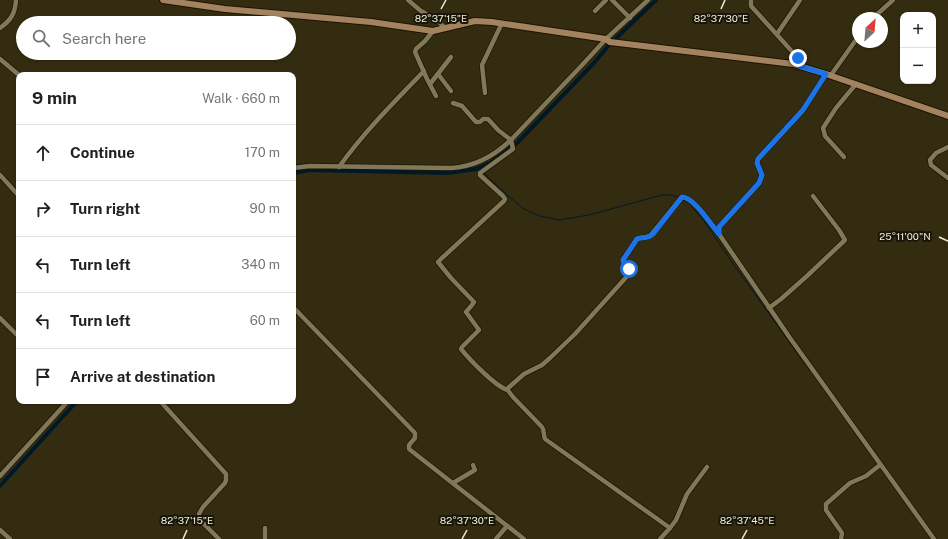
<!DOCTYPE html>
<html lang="en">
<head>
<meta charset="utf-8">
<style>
  body { margin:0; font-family:"Public Sans",sans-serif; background:#f2f2f2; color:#202124 }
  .controls { position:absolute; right:12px; top:12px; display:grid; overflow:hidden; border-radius:8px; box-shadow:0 1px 3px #0004 }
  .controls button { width:36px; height:36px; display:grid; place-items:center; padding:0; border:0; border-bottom:1px solid #e0e0e0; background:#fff; color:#202124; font:20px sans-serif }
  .compass { position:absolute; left:852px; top:12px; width:36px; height:36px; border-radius:50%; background:#fff; box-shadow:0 1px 3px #0004; rotate:26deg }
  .stop { position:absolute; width:12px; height:12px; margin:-9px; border:3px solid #1a73e8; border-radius:50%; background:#fff }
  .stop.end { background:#1a73e8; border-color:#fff; box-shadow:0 1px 4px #0008 }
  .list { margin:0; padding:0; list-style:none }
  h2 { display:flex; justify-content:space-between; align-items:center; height:52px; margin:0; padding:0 16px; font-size:17px }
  h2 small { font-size:13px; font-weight:400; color:#757577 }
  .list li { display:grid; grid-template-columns:26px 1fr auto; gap:12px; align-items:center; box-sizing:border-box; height:56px; padding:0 16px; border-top:1px solid #e0e0e0 }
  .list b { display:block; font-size:15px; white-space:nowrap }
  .list em { font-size:13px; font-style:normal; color:#757577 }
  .icon { flex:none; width:22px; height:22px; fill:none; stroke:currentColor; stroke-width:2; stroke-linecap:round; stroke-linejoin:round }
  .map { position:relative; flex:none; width:948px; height:539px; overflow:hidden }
  .search { position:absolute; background:#fff; box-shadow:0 1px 3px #0004; left:16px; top:16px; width:280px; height:44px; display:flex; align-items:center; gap:10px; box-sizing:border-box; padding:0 14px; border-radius:22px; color:#757577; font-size:15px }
  .panel { position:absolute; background:#fff; box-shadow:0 1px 3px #0004; left:16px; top:72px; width:280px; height:332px; border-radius:8px }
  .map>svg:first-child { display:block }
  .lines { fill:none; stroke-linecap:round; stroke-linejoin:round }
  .stream { stroke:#001929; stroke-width:1 }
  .canal { stroke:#001929; stroke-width:4 }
  .street-casing { stroke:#1c1400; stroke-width:6 }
  .secondary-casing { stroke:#1c1400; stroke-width:8 }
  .street { stroke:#81785a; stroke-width:4.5 }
  .secondary { stroke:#a3825f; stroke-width:6 }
  .route { stroke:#1a73e8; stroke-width:5 }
  .ticks { fill:none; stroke:#f0ebda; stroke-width:1.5 }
  .ticks-label { font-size:10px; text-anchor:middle; fill:#f0ebda; stroke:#181509; stroke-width:4; stroke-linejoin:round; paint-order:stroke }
</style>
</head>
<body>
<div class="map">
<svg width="948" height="539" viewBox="0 0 948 539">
  <rect width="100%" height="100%" fill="#342c10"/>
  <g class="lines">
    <g class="stream">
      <path d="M 484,173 L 507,195 L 524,209 L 540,216 L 559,220 L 589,215 L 662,195 L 672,195 L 679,198"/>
      <path d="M 682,199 L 689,203 L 704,221 L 734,265 L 810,371"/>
    </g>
    <g class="canal">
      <path d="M 293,173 L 310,170 L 447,173 L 476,169 L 490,163 L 517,143 L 593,64 L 609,45 L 656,0"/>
      <path d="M 0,486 L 77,401"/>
    </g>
    <g class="street-casing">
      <g id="street">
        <path d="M 408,0 L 421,11 L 437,20 L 445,28"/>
        <path d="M 612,0 L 630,18"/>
        <path d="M 751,0 L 751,6 L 797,57 L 799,61 L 799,66"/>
        <path d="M 595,11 L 606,0"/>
        <path d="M 873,18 L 893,0"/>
        <path d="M 0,28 C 11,20 15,14 16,0"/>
        <path d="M 433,31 L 425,41 L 416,49 L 415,52 L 427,79 L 436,96"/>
        <path d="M 777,34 L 800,0"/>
        <path d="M 0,59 L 19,75"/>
        <path d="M 438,74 L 451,91"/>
        <path d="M 826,74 L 803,110 L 758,159 L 757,163 L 762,175 L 759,183 L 719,227 L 719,234 L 790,338 L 934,539"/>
        <path d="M 831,75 L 858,37"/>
        <path d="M 430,84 L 451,57"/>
        <path d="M 485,93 L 482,65 L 502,23"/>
        <path d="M 453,103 L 462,106 L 476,122 L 480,122 L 483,119 L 488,119 L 498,130 L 511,140 L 513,149 L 480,173 L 480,175 L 503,196 L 505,199 L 504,201 L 442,258 L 438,262 L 451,278 L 474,302 L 472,305 L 466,312 L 479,330 L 462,347 L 461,349 C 470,360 494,385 507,390"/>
        <path d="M 948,147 L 936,153 L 930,160 L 931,165 L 948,178"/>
        <path d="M 844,157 L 825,136 L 823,128 L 836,108 L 856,84"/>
        <path d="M 339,167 C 364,132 394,102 424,71"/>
        <path d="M 293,168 L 310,166 L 451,168 C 475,167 494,156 511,140 L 584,63 L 606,39 L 648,0"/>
        <path d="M 0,175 L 19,196"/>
        <path d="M 293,307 L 415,433 L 415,438 L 409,445 L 409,449 L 524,539"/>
        <path d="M 769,308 L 781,299 L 807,276 L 845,240 L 839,230 L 813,196"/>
        <path d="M 0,318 L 19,337"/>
        <path d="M 160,401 L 226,474 L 226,480 L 225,483 L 203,507 L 199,514 L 199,519 L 219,539"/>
        <path d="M 0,476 L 68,401"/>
        <path d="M 453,483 L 475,470 L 473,465"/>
        <path d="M 670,528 L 676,520 L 687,494 L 707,467"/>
        <path d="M 0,530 L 10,539"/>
        <path d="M 265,539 L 265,528"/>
        <path d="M 496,539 L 507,526"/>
        <path d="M 660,539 L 670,528 L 545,439 C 543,435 545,431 542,427 L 513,397 L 507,389 L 524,374 L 542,365 L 550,358 L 575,334 L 630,273 L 624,263 L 623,260 L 637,239 C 642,236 647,239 651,235 L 682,197 C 694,197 711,225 719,234"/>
        <path d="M 841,539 L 842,533 L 826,510 L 826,504 L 850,483 L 866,476 L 880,465"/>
      </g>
    </g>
    <g class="secondary-casing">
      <path id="secondary" d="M 163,0 L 225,9 L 371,22 L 433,31 L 475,21 L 492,22 L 606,39 L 610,42 L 793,64 L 826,74 L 948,116"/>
    </g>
    <use href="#street" class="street"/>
    <use href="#secondary" class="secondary"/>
  </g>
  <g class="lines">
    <path class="route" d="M 629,269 L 624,264 L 623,260 L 637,239 C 643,236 647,240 653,234 L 682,197 C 694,197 711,225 719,234 L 719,227 L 759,183 L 762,175 L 757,163 L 758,159 L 803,110 L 826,74 L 799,66 L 798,58"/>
  </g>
  <path class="ticks" d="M 441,9 L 446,0M 721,9 L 725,0M 939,237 L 948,241M 183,539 L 187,530M 462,539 L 467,530M 742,539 L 747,530"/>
  <g class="ticks-label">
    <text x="441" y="22">82°37'15"E</text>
    <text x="721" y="22">82°37'30"E</text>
    <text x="905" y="240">25°11'00"N</text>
    <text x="187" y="524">82°37'15"E</text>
    <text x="467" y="524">82°37'30"E</text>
    <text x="747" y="524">82°37'45"E</text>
  </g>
</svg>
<div class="controls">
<button>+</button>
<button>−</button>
</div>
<svg class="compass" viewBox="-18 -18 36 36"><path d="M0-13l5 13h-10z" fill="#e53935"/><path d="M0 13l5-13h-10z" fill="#757577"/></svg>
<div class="stop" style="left:629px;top:269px"></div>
<div class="stop end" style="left:798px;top:58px"></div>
<div class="search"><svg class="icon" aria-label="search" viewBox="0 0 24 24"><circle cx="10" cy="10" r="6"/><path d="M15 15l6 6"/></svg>Search here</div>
<section class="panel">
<h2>9 min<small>Walk · 660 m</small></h2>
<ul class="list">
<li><svg class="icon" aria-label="ahead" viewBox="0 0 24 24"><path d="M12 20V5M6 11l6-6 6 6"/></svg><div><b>Continue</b></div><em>170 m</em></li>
<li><svg class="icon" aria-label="right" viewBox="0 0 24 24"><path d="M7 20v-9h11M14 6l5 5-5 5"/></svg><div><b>Turn right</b></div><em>90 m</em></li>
<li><svg class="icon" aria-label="left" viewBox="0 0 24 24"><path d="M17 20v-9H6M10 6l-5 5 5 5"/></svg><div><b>Turn left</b></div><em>340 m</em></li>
<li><svg class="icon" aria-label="left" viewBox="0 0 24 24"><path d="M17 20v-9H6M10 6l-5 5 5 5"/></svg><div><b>Turn left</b></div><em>60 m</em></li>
<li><svg class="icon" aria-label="arrive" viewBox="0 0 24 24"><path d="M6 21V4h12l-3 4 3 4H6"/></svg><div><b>Arrive at destination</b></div></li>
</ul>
</section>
</div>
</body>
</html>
